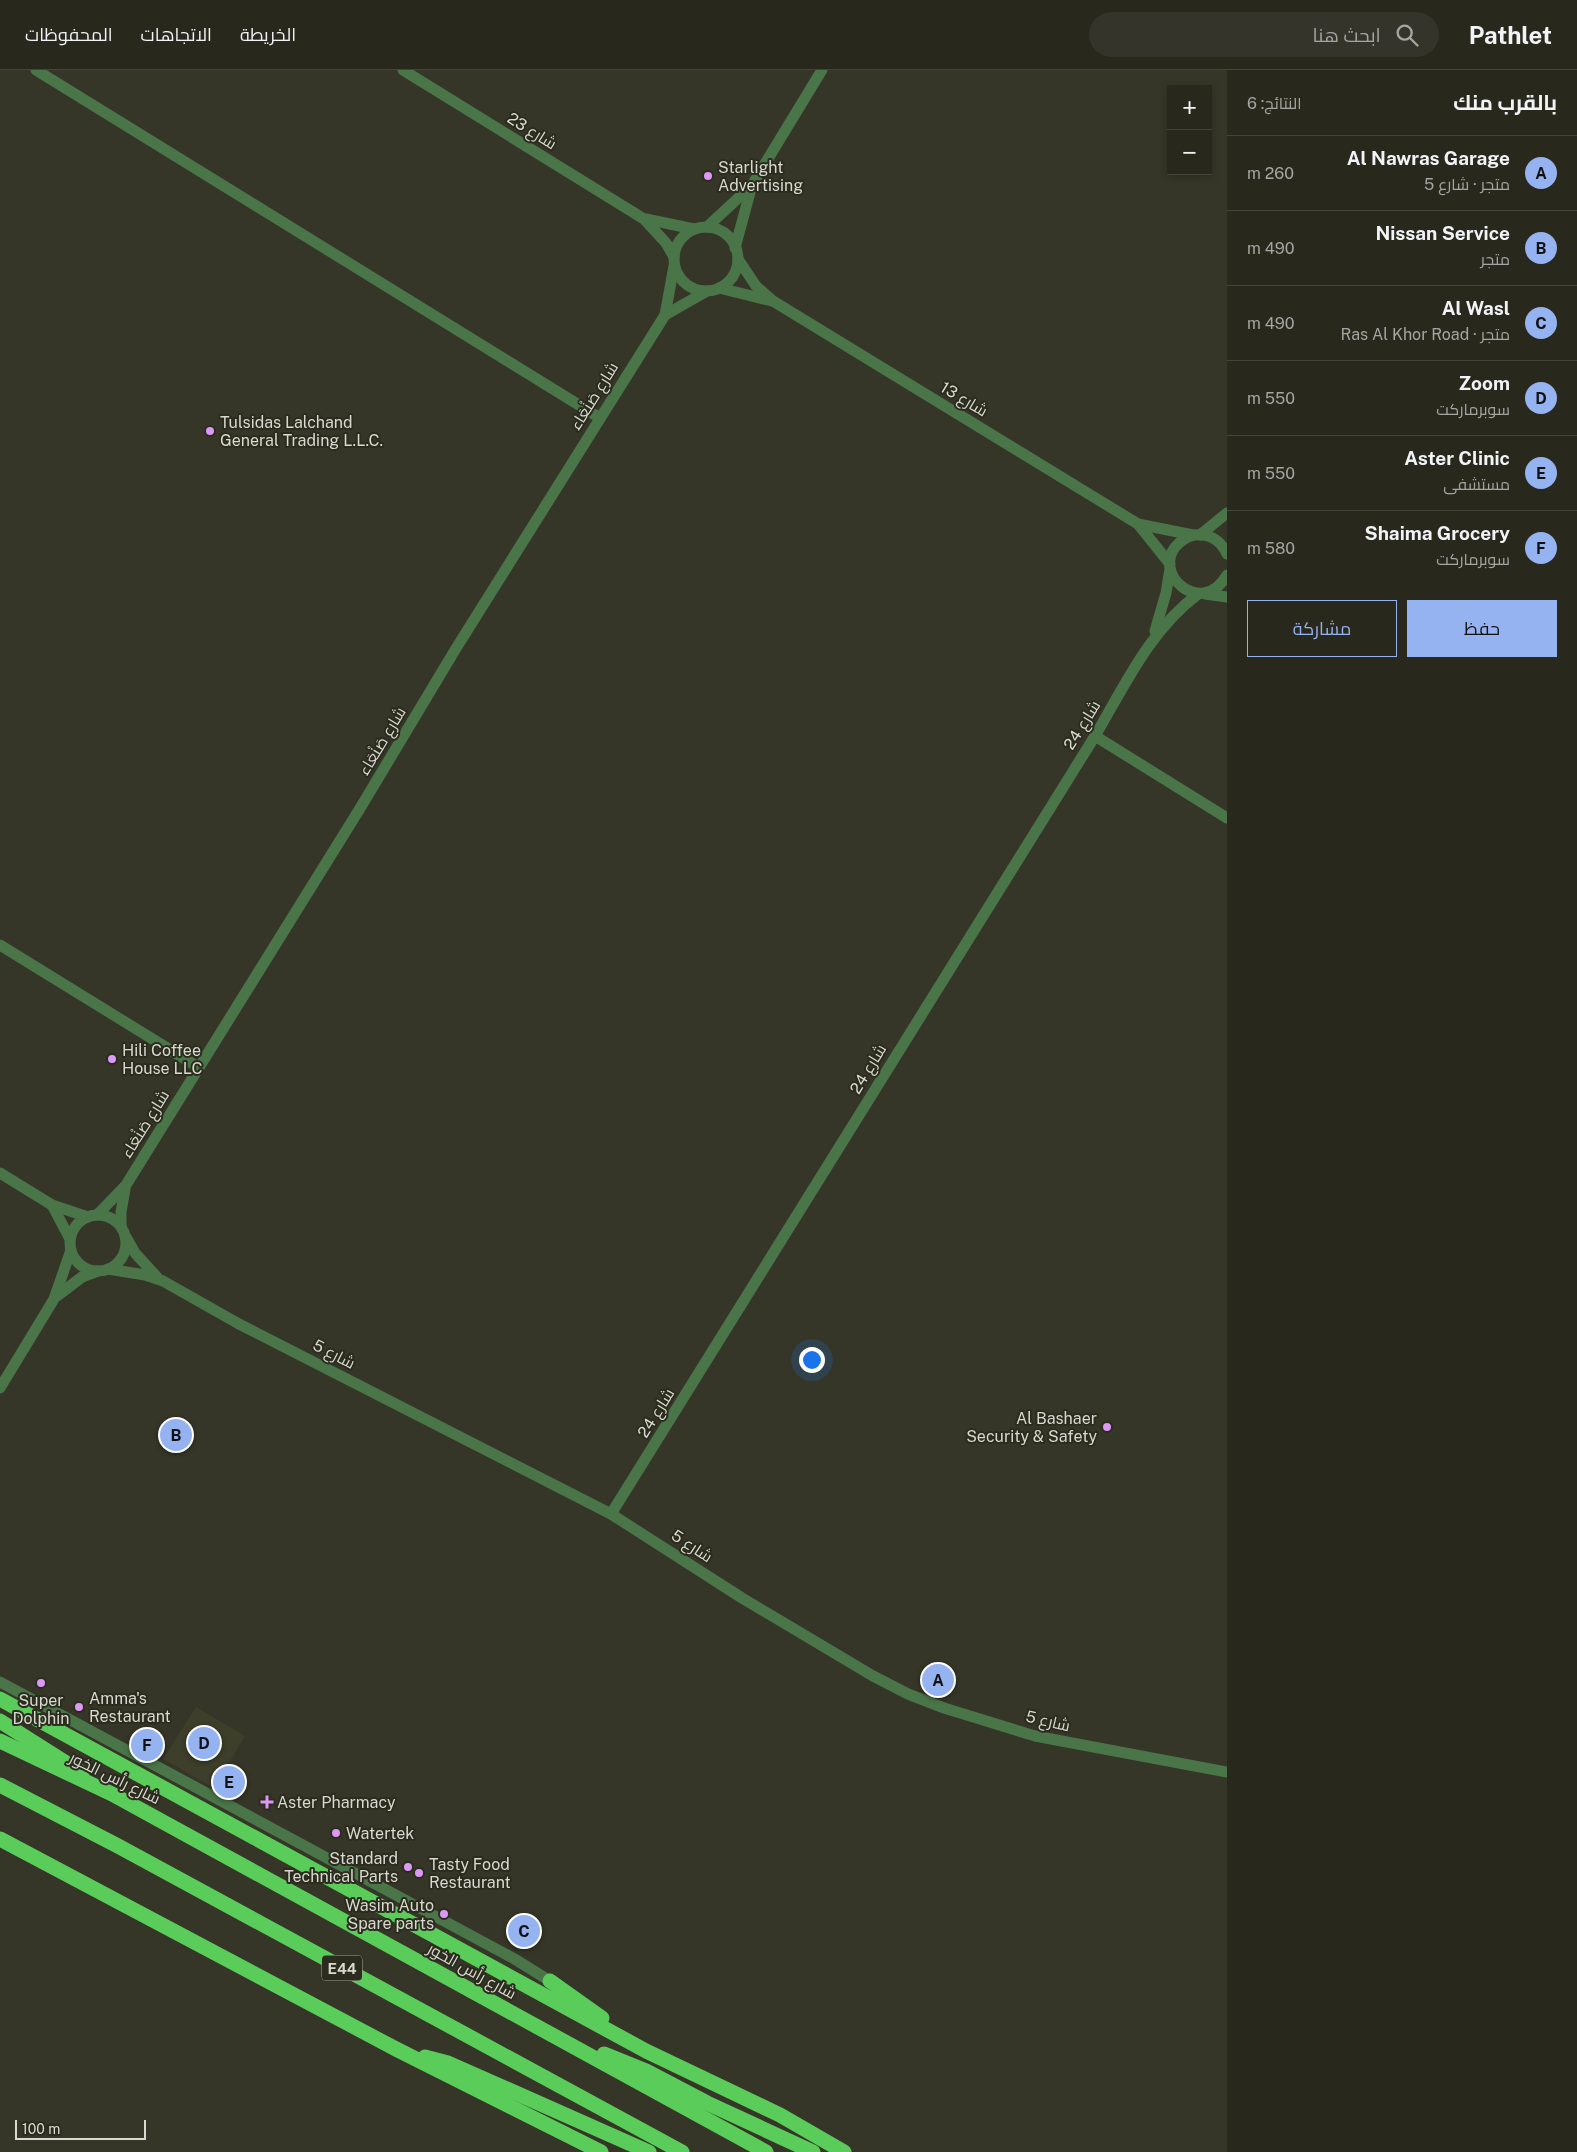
<!DOCTYPE html>
<html lang="ar">
<head>
<meta charset="utf-8">
<style>
  body { margin:0; font-family:"Public Sans",Cairo,sans-serif; background:#34342a; color:#f1f3f6; direction:rtl }
  .controls { position:absolute; right:15px; top:15px; display:grid; overflow:hidden; border-radius:0px; box-shadow:0 2px 8px #0003 }
  .controls button { width:45px; height:45px; display:grid; place-items:center; padding:0; border:0; border-bottom:1px solid #44443b; background:#28281d; color:#f1f3f6; font:25px sans-serif }
  .scale { position:absolute; left:15px; bottom:12px; width:131px; box-sizing:border-box; padding-left:5px; border:2px solid #d8d9d0; border-top:0; font-size:14px; line-height:18px; white-space:nowrap; color:#d8d9d0; -webkit-text-stroke:4px #2b2c1e; paint-order:stroke }
  .you { position:absolute; left:811px; top:1289px; width:18px; height:18px; margin:-12px; border:4px solid #fff; border-radius:50%; background:#1a73e8; box-shadow:0 0 0 8px #1a73e833 }
  .badge { display:grid; place-items:center; width:32px; height:32px; border-radius:50%; background:#95b2f1; color:#111; font-size:16px; font-weight:700 }
  .pin { position:absolute; translate:-50% -50%; border:2px solid #fff; box-shadow:0 1px 5px #0006 }
  .list { margin:0; padding:0; list-style:none }
  h2 { display:flex; justify-content:space-between; align-items:center; height:65px; margin:0; padding:0 20px; font-size:21px }
  h2 small { font-size:16px; font-weight:400; color:#a5a6a4 }
  .list li { display:grid; grid-template-columns:32px 1fr auto; gap:15px; align-items:center; box-sizing:border-box; height:75px; padding:0 20px; border-top:1px solid #44443b }
  .list b { display:block; font-size:19px; white-space:nowrap }
  .list p { margin:0; font-size:16px; white-space:nowrap; color:#a5a6a4 }
  .list em { font-size:16px; font-style:normal; color:#a5a6a4 }
  .actions { display:flex; gap:10px; padding:15px 20px }
  .actions a { flex:1; padding:11px 0; border:1px solid #95b2f1; border-radius:0px; text-align:center; font-size:18px; color:#95b2f1 }
  .actions .main { background:#95b2f1; color:#111 }
  .icon { flex:none; width:28px; height:28px; fill:none; stroke:currentColor; stroke-width:2; stroke-linecap:round; stroke-linejoin:round }
  .map { position:relative; flex:none; width:1227px; height:2082px; overflow:hidden; direction:ltr }
  header { display:flex; align-items:center; gap:30px; box-sizing:border-box; height:70px; padding:0 25px; background:#28281d; border-bottom:1px solid #44443b }
  header strong { font-size:24px }
  nav { display:flex; gap:28px; margin-inline-start:auto; font-size:18px }
  .search { width:350px; height:45px; background:#34342a; display:flex; align-items:center; gap:12px; box-sizing:border-box; padding:0 18px; border-radius:28px; color:#a5a6a4; font-size:19px }
  main { display:flex }
  aside { flex:1; background:#28281d }
  .map>svg:first-child { display:block }
  .built { fill:#3d3f2a }
  .lines { fill:none; stroke-linecap:round; stroke-linejoin:round }
  .minor { stroke:#4a7548; stroke-width:11 }
  .highway { stroke:#5acc59; stroke-width:15 }
  .poi-dot { fill:#db99f5; stroke:#2b2c1e; stroke-width:2 }
  .labels { text-anchor:middle; dominant-baseline:central; stroke-width:4; stroke-linejoin:round; paint-order:stroke }
  .shield { fill:#2b2c1e; stroke:#a4a59b; stroke-width:1 }
  .shield-label { font-size:15px; font-weight:bold; fill:#d8d9d0 }
  .street-label { font-size:16px; fill:#d8d9d0; stroke:#2b2c1e }
  .poi-label { font-size:16px; fill:#d8d9d0; stroke:#2b2c1e; text-anchor:start }
</style>
</head>
<body>
<header>
<strong>Pathlet</strong>
<div class="search"><svg class="icon" aria-label="search" viewBox="0 0 24 24"><circle cx="10" cy="10" r="6"/><path d="M15 15l6 6"/></svg>ابحث هنا</div>
<nav><a>الخريطة</a><a>الاتجاهات</a><a>المحفوظات</a></nav>
</header>
<main>
<aside>
<h2>بالقرب منك<small>النتائج: 6</small></h2>
<ul class="list">
<li><span class="badge">A</span><div><b>Al Nawras Garage</b><p>متجر · شارع 5</p></div><em>260 m</em></li>
<li><span class="badge">B</span><div><b>Nissan Service</b><p>متجر</p></div><em>490 m</em></li>
<li><span class="badge">C</span><div><b>Al Wasl</b><p>متجر · Ras Al Khor Road</p></div><em>490 m</em></li>
<li><span class="badge">D</span><div><b>Zoom</b><p>سوبرماركت</p></div><em>550 m</em></li>
<li><span class="badge">E</span><div><b>Aster Clinic</b><p>مستشفى</p></div><em>550 m</em></li>
<li><span class="badge">F</span><div><b>Shaima Grocery</b><p>سوبرماركت</p></div><em>580 m</em></li>
</ul>
<div class="actions"><a class="main">حفظ</a><a>مشاركة</a></div>
</aside>
<div class="map">
<svg width="1227" height="2082" viewBox="0 0 1227 2082">
  <rect width="100%" height="100%" fill="#353627"/>
  <path class="built" d="M 196,1637 L 245,1666 L 214,1718 L 163,1689 Z"/>
  <g class="lines">
    <g class="minor">
      <path d="M 36,0 L 600,348"/>
      <path d="M 403,0 L 644,149 L 666,173 L 674,187"/>
      <path d="M 646,149 L 694,159"/>
      <path d="M 707,157 L 749,118"/>
      <circle cx="706" cy="189" r="32"/>
      <path d="M 735,178 L 752,115 L 822,0"/>
      <path d="M 738,189 L 756,216 L 773,231 L 1138,454 L 1170,494"/>
      <path d="M 719,218 L 772,231"/>
      <path d="M 665,245 L 707,221"/>
      <path d="M 1138,454 L 1193,465"/>
      <path d="M 1200,465 L 1227,443"/>
      <path d="M 1227,484 C 1222,473 1213,465 1200,465 C 1192,464 1185,468 1179,473 C 1148,501 1201,550 1227,505"/>
      <path d="M 1205,524 L 1227,527"/>
      <path d="M 1155,561 L 1166,523 L 1170,499"/>
      <path d="M 1095,666 L 1227,748"/>
      <path d="M 0,875 L 198,997"/>
      <path d="M 0,1103 L 52,1135 L 88,1147"/>
      <path d="M 52,1135 L 70,1169"/>
      <path d="M 97,1145 L 126,1115 L 359,740 L 455,580 L 665,245 L 674,196"/>
      <circle cx="98" cy="1173" r="28"/>
      <path d="M 121,1156 L 121,1142 L 125,1119"/>
      <path d="M 126,1167 L 135,1183 L 157,1207"/>
      <path d="M 108,1199 L 145,1205 L 163,1211 L 239,1254 L 611,1444 L 742,1528 L 873,1606 L 908,1624 L 944,1638 L 1035,1666 L 1227,1702"/>
      <path d="M 57,1226 L 82,1207 L 98,1201"/>
      <path d="M 0,1318 L 54,1229 L 71,1180"/>
      <path d="M 611,1444 L 1095,666 C 1125,615 1150,560 1198,524"/>
      <path d="M 0,1612 L 513,1888 L 550,1911"/>
    </g>
    <g class="highway">
      <path d="M 0,1629 L 646,1981 L 780,2045 L 844,2082"/>
      <path d="M 0,1651 L 82,1703"/>
      <path d="M 0,1671 L 112,1724 L 766,2082"/>
      <path d="M 0,1715 L 118,1776 L 682,2082"/>
      <path d="M 0,1769 L 396,1979 L 601,2082"/>
      <path d="M 550,1911 L 602,1948"/>
      <path d="M 604,1984 L 646,2001 L 707,2033 L 813,2082"/>
      <path d="M 425,1987 L 448,1993 L 649,2082"/>
    </g>
  </g>
  <g class="poi-dot">
    <circle cx="708" cy="106" r="5"/>
    <circle cx="210" cy="361" r="5"/>
    <circle cx="112" cy="989" r="5"/>
    <circle cx="1107" cy="1357" r="5"/>
    <circle cx="41" cy="1613" r="5"/>
    <circle cx="79" cy="1637" r="5"/>
    <path d="M264.5 1724.5h5v5h5v5h-5v5h-5v-5h-5v-5h5z"/>
    <circle cx="336" cy="1763" r="5"/>
    <circle cx="408" cy="1797" r="5"/>
    <circle cx="419" cy="1803" r="5"/>
    <circle cx="444" cy="1844" r="5"/>
  </g>
  <g class="labels">
    <rect class="shield" x="322" y="1885.5" width="40" height="25" rx="4"/>
    <g class="shield-label">
      <text x="342" y="1898">E44</text>
    </g>
    <g class="street-label">
      <text transform="translate(532 61) rotate(32)">شارع 23</text>
      <text transform="translate(594 326) rotate(-58)">شارع صَنْعَاء</text>
      <text transform="translate(964 329) rotate(31)">شارع 13</text>
      <text transform="translate(1082 655) rotate(-58)">شارع 24</text>
      <text transform="translate(382 671) rotate(-59)">شارع صَنْعَاء</text>
      <text transform="translate(868 999) rotate(-59)">شارع 24</text>
      <text transform="translate(145 1054) rotate(-58)">شارع صَنْعَاء</text>
      <text transform="translate(334 1284) rotate(27)">شارع 5</text>
      <text transform="translate(656 1343) rotate(-58)">شارع 24</text>
      <text transform="translate(692 1476) rotate(33)">شارع 5</text>
      <text transform="translate(1048 1651) rotate(13)">شارع 5</text>
      <text transform="translate(115 1708) rotate(26)">شارع رأس الخور</text>
      <text transform="translate(472 1901) rotate(29)">شارع رأس الخور</text>
    </g>
    <g class="poi-label">
      <text x="718" y="97">Starlight<tspan x="718" dy="18">Advertising</tspan></text>
      <text x="220" y="352">Tulsidas Lalchand<tspan x="220" dy="18">General Trading L.L.C.</tspan></text>
      <text x="122" y="980">Hili Coffee<tspan x="122" dy="18">House LLC</tspan></text>
      <text x="1097" y="1348" text-anchor="end">Al Bashaer<tspan x="1097" dy="18">Security &amp; Safety</tspan></text>
      <text x="89" y="1628">Amma's<tspan x="89" dy="18">Restaurant</tspan></text>
      <text x="41" y="1630" text-anchor="middle">Super<tspan x="41" dy="18">Dolphin</tspan></text>
      <text x="277" y="1732">Aster Pharmacy</text>
      <text x="346" y="1763">Watertek</text>
      <text x="398" y="1788" text-anchor="end">Standard<tspan x="398" dy="18">Technical Parts</tspan></text>
      <text x="429" y="1794">Tasty Food<tspan x="429" dy="18">Restaurant</tspan></text>
      <text x="434" y="1835" text-anchor="end">Wasim Auto<tspan x="434" dy="18">Spare parts</tspan></text>
    </g>
  </g>
</svg>
<div class="controls">
<button>+</button>
<button>−</button>
</div>
<div class="scale">100 m</div>
<div class="you"></div>
<div class="pin badge" style="left:938px;top:1610px">A</div>
<div class="pin badge" style="left:176px;top:1365px">B</div>
<div class="pin badge" style="left:524px;top:1861px">C</div>
<div class="pin badge" style="left:204px;top:1673px">D</div>
<div class="pin badge" style="left:229px;top:1712px">E</div>
<div class="pin badge" style="left:147px;top:1675px">F</div>
</div>
</main>
</body>
</html>
